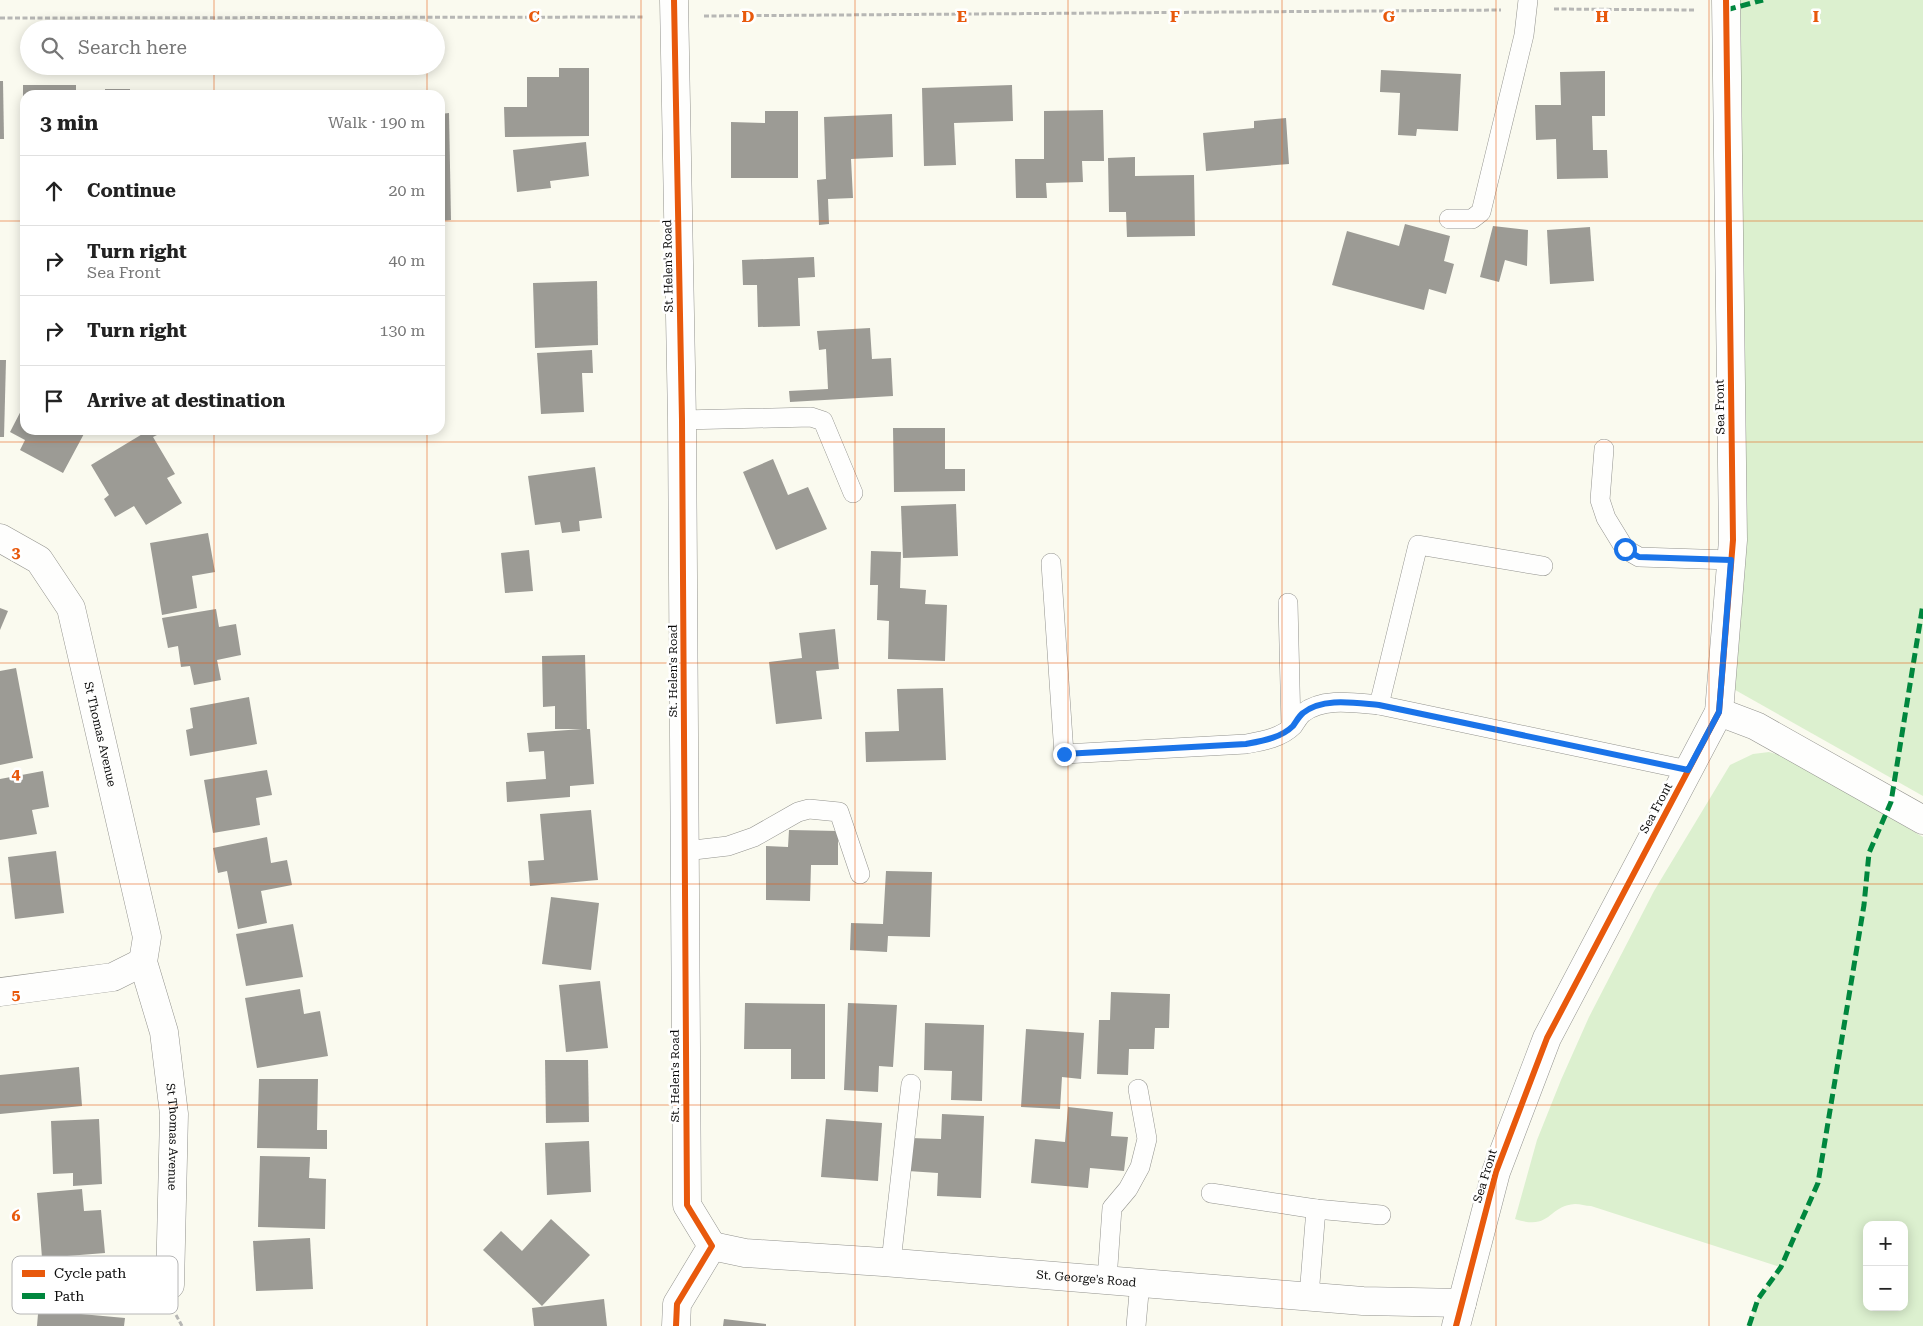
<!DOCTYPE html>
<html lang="en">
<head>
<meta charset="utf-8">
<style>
  body { margin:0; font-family:"Roboto Serif",serif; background:#f2f2f2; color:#222 }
  .controls { position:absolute; right:15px; bottom:15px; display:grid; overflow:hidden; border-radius:10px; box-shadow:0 2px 12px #0003 }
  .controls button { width:45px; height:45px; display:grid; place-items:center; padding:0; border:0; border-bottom:1px solid #e0e0e0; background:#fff; color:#222; font:25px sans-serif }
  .stop { position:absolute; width:15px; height:15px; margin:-11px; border:4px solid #1a73e8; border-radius:50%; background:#fff }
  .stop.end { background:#1a73e8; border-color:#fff; box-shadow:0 1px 5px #0008 }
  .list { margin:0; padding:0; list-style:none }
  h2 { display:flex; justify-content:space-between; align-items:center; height:65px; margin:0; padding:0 20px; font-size:21px }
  h2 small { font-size:16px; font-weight:400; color:#767676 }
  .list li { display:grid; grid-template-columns:32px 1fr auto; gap:15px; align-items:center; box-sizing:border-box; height:70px; padding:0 20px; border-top:1px solid #e0e0e0 }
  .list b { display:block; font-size:19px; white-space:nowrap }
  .list p { margin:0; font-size:16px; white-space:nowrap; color:#767676 }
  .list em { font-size:16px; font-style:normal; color:#767676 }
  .icon { flex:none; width:28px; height:28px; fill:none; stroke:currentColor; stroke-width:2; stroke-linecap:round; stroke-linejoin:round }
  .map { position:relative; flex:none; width:1923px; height:1326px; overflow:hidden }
  .search { position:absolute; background:#fff; box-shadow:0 2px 12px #0003; left:20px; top:20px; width:425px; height:55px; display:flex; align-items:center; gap:12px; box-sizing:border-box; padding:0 18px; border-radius:28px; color:#767676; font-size:19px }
  .panel { position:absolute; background:#fff; box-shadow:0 2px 12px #0003; left:20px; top:90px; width:425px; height:345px; border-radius:15px }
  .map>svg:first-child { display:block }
  .green { fill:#dcf0cf; fill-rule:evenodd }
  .building { fill:#9c9b95 }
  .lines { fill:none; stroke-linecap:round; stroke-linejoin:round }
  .service-casing { stroke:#93938e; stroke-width:20 }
  .minor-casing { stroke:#93938e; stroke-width:29 }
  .tertiary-casing { stroke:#93938e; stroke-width:29 }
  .path { stroke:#b7b7b5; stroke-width:3; stroke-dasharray:5 2.5; stroke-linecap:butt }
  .service { stroke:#fefefd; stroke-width:19 }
  .minor { stroke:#fefefd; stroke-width:28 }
  .tertiary { stroke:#fefefd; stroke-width:28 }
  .quiet { stroke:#00873e; stroke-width:5; stroke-dasharray:10 5; stroke-linecap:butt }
  .cycleway-casing { stroke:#fff; stroke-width:9 }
  .cycleway { stroke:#e8590c; stroke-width:6 }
  .route { stroke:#1a73e8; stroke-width:6 }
  .grid { fill:none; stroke:#e8590c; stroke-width:1; stroke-opacity:0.55 }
  .labels { text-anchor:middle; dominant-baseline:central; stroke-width:5; stroke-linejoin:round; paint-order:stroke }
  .street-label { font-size:12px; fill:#0b0b0b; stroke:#fff }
  .key { fill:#fff; stroke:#b6b6b6; stroke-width:1 }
  .key-label { font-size:14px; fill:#0b0b0b }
  .grid-label { font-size:16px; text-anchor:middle; font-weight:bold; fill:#e8590c; stroke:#fff; stroke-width:5; stroke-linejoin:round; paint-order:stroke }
</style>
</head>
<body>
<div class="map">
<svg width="1923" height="1326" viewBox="0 0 1923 1326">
  <rect width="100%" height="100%" fill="#fafaef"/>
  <g class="green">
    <path d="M 1726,0 L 1923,0 L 1923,796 L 1721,682 Z"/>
    <path d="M 1769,752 L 1789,758 L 1923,837 L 1923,1326 L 1749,1326 L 1758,1299 L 1780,1267 L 1591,1206 C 1586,1206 1580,1204 1575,1204 C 1547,1206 1552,1231 1515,1219 L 1537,1140 L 1561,1080 L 1589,1017 L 1654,891 L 1730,765 L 1753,754 ZM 1867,1225 L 1904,1225 L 1904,1307 L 1867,1307 Z"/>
  </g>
  <g class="building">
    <path d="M 559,68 L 589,68 L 589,136 L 505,137 L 504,107 L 527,107 L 527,77 L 559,77 Z"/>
    <path d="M 1381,70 L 1461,74 L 1458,131 L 1417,129 L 1416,136 L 1398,135 L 1400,93 L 1380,92 Z"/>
    <path d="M 1605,71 L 1605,116 L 1592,116 L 1593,150 L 1607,150 L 1608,178 L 1557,179 L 1556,139 L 1536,140 L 1535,105 L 1561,105 L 1560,72 Z"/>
    <path d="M 0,81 L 3,81 L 4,139 L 0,139 Z"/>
    <path d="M 23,85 L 76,85 L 76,91 L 95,91 L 95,95 L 25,95 L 23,149 Z"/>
    <path d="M 1012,85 L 1013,121 L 954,123 L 956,165 L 924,166 L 922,88 Z"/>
    <rect x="105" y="89" width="25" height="6"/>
    <path d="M 1103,110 L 1104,161 L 1082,161 L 1083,182 L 1046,183 L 1047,198 L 1016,198 L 1015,159 L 1044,159 L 1044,111 Z"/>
    <path d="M 765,111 L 798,111 L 798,178 L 731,178 L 731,122 L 765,123 Z"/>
    <path d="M 449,113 L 451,220 L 440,221 L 440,114 Z"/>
    <path d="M 892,114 L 893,157 L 851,159 L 853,198 L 828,199 L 829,224 L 819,225 L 817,180 L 826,179 L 824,117 Z"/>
    <path d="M 1286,118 L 1289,164 L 1206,171 L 1203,133 L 1254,128 L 1254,121 Z"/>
    <path d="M 586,142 L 589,176 L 550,181 L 551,188 L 517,192 L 513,150 Z"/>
    <path d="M 1135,157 L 1135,176 L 1194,175 L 1195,236 L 1127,237 L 1126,212 L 1109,212 L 1108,158 Z"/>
    <path d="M 1405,224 L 1450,236 L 1444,261 L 1454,264 L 1446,294 L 1429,289 L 1424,310 L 1332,285 L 1347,231 L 1399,246 Z"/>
    <path d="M 1493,226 L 1528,230 L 1527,266 L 1505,260 L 1499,282 L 1480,277 Z"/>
    <path d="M 1590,227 L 1594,281 L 1550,284 L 1547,230 Z"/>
    <path d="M 814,257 L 815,277 L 798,278 L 800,326 L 758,327 L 757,285 L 743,285 L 742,260 Z"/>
    <path d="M 597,281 L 598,345 L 535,348 L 533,283 Z"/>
    <path d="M 870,328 L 872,359 L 891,358 L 893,396 L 790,402 L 789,391 L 828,389 L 826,349 L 819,350 L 817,331 Z"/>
    <path d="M 592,350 L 593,373 L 582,373 L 584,412 L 541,414 L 537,353 Z"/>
    <path d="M 0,360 L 6,360 L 4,437 L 0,437 Z"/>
    <path d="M 25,403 L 25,430 L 86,430 L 63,473 L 20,450 L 25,440 L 10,432 Z"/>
    <path d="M 893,428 L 945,428 L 945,469 L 965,469 L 965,491 L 894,492 Z"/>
    <path d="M 149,430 L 154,430 L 157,435 L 153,437 L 175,474 L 167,478 L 182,503 L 146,525 L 134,506 L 115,517 L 104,499 L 109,495 L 91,465 Z"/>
    <path d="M 773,459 L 788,495 L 808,487 L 827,529 L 776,550 L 743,472 Z"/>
    <path d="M 595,467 L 602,518 L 579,521 L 580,531 L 562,533 L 560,522 L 535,525 L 528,476 Z"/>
    <path d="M 956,504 L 958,556 L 903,558 L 901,506 Z"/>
    <path d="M 208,533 L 215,572 L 192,576 L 197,608 L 162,615 L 150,543 Z"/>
    <path d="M 529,550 L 533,591 L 505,593 L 501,553 Z"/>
    <path d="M 871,551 L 901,552 L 900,588 L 926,590 L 925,604 L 947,605 L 945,661 L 888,659 L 889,621 L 877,620 L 878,585 L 870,585 Z"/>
    <path d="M 0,608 L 8,611 L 0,630 Z"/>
    <path d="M 216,609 L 219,627 L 236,624 L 241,655 L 217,660 L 221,680 L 194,685 L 190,666 L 181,667 L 178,646 L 168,648 L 162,618 Z"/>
    <path d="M 835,629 L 839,669 L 816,671 L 822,719 L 776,724 L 769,662 L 802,658 L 799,633 Z"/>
    <path d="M 585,655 L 587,729 L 590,729 L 594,784 L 570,786 L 570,797 L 507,802 L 506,782 L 546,779 L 544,751 L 529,752 L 527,733 L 582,729 L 555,729 L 555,706 L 543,707 L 542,656 Z"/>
    <path d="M 16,668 L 33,758 L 0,765 L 0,671 Z"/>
    <path d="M 943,688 L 946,760 L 866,762 L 865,732 L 899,731 L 897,689 Z"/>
    <path d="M 249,697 L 257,744 L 190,756 L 186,730 L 193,728 L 190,708 Z"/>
    <path d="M 267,770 L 272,795 L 256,798 L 260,825 L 213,833 L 204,780 Z"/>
    <path d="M 43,771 L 49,807 L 32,810 L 37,834 L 0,840 L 0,779 Z"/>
    <path d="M 591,810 L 598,880 L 530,886 L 528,861 L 544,860 L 540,814 Z"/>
    <path d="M 789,830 L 838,831 L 838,865 L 811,865 L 810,901 L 766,900 L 766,846 L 788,847 Z"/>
    <path d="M 267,837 L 271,863 L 287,860 L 292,885 L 261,891 L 267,923 L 238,929 L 227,871 L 218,873 L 213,848 Z"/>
    <path d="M 56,851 L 64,913 L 15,919 L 8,857 Z"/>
    <path d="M 886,871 L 932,872 L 930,937 L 888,936 L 887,952 L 850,950 L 851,923 L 883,924 Z"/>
    <path d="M 551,897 L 599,903 L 591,970 L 542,964 Z"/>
    <path d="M 293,924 L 303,977 L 246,986 L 236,934 Z"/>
    <path d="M 600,981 L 608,1048 L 566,1052 L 559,985 Z"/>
    <path d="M 300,989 L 304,1014 L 320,1011 L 328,1056 L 257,1068 L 245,998 Z"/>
    <path d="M 1111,992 L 1170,994 L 1169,1028 L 1155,1028 L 1154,1049 L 1129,1049 L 1128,1075 L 1097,1074 L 1099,1020 L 1110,1020 Z"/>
    <path d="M 745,1003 L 825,1004 L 825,1079 L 791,1079 L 791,1049 L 744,1049 Z"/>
    <path d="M 848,1003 L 897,1005 L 893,1067 L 879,1066 L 878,1092 L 844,1090 Z"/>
    <path d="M 925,1023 L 984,1025 L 982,1101 L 951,1100 L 952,1071 L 924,1070 Z"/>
    <path d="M 1026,1029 L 1084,1033 L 1081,1079 L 1062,1077 L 1060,1109 L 1021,1107 Z"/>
    <path d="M 545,1060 L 588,1060 L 589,1122 L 546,1123 Z"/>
    <path d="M 79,1067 L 82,1106 L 0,1114 L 0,1075 Z"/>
    <path d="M 259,1079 L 318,1079 L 317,1130 L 327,1130 L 327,1149 L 257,1148 Z"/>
    <path d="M 1068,1107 L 1113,1112 L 1111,1136 L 1128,1137 L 1124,1171 L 1090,1168 L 1088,1188 L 1031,1183 L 1035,1139 L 1065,1142 Z"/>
    <path d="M 942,1114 L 984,1116 L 981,1198 L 937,1196 L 938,1173 L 908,1171 L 910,1138 L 941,1139 Z"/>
    <path d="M 99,1119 L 102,1184 L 73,1186 L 73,1173 L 53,1174 L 51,1121 Z"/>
    <path d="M 826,1119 L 882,1123 L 878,1181 L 821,1177 Z"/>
    <path d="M 589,1141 L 591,1192 L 547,1195 L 545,1143 Z"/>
    <path d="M 260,1156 L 310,1157 L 309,1178 L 326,1179 L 325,1229 L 258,1227 Z"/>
    <path d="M 82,1189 L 84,1211 L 101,1210 L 105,1253 L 42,1258 L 37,1193 Z"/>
    <path d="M 551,1219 L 590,1255 L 542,1306 L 483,1250 L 501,1231 L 522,1251 Z"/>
    <path d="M 310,1238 L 313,1289 L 256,1291 L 253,1241 Z"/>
    <path d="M 41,1278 L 84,1282 L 81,1314 L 125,1318 L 124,1326 L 37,1326 Z"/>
    <path d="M 604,1299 L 607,1326 L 534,1326 L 532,1308 Z"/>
    <path d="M 724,1319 L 766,1324 L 766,1326 L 723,1326 Z"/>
  </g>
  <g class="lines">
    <g class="service-casing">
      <g id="service">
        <path d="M 1449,219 L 1472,219 L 1481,212 L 1524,35 L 1528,0"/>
        <path d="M 682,420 L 811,417 L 823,421 L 853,493"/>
        <path d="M 1604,449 L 1600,500 L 1606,518 L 1625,549 L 1639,557 L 1731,560"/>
        <path d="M 1051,563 L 1064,754 L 1246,744 C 1262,741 1281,738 1293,726 C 1296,722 1299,716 1303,713 C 1323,697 1355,703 1379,705 L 1688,770"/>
        <path d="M 1288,603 L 1291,727"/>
        <path d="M 1379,705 L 1418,545 L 1543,566"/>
        <path d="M 685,851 L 728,846 L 754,837 L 798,812 L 809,809 L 839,812 L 860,874"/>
        <path d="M 1211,1193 L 1316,1209"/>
        <path d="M 891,1262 L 911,1084"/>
        <path d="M 1107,1280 L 1112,1208 L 1128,1189 L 1140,1167 L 1147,1139 L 1138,1089"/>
        <path d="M 1309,1296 L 1316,1209 L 1381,1215"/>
        <path d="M 1136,1326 L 1140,1282"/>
      </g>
    </g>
    <g class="minor-casing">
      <g id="minor">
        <path d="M 674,0 L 682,420 L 687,1205 L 712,1246 L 677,1304 L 676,1326"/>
        <path id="s1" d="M 0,538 L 39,560 L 71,608 L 147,937 L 143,962 L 164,1032 L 174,1114 L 170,1285"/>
        <path d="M 1719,712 L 1756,726 L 1923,820"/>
        <path d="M 0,992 L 113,977 L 143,962"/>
        <path id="s2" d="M 712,1246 L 745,1253 L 883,1262 L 1363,1301 L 1462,1303"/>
      </g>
    </g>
    <g class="tertiary-casing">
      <path id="tertiary" d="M 1456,1326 L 1496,1172 L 1547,1038 L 1719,712 L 1733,540 L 1726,0"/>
    </g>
    <g class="path">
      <path d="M 1554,9 L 1696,10"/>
      <path d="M 704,16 L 1501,10"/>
      <path d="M 0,18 L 643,17"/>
      <path d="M 176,1315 L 182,1326"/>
    </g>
    <use href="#service" class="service"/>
    <use href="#minor" class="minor"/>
    <use href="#tertiary" class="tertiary"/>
    <g class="quiet">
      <path d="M 1726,10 L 1763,0"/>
      <path d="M 1749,1326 L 1758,1299 L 1781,1267 L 1818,1183 L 1864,905 L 1869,853 L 1891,802 L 1923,604"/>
    </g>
    <g class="cycleway-casing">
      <g id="cycleway">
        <path d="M 674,0 L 682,420 L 687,1205 L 712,1246 L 677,1304 L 676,1326"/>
        <path d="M 1456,1326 L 1496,1172 L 1547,1038 L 1719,712 L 1733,540 L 1726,0"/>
      </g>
    </g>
    <use href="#cycleway" class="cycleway"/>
  </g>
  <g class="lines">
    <path class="route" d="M 1064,754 L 1246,744 C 1262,741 1281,738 1293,726 C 1296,722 1299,716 1303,713 C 1323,697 1355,703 1379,705 L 1688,770 L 1719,712 L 1731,560 L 1639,557 L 1625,549"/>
  </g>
  <path class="grid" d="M 214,0 L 214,29M 427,0 L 427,29M 641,0 L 641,1326M 855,0 L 855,1326M 1068,0 L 1068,1326M 1282,0 L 1282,1326M 1496,0 L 1496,1326M 1709,0 L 1709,1326M 214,66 L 214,95M 427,66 L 427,95M 0,221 L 25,221M 440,221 L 1923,221M 214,430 L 214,1326M 427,430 L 427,1326M 0,442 L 1923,442M 0,663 L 1923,663M 0,884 L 1923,884M 0,1105 L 1923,1105"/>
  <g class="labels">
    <g class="street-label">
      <text transform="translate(668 266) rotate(-91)">St. Helen's Road</text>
      <text transform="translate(1720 407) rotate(-91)">Sea Front</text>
      <text transform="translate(673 671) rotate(-90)">St. Helen's Road</text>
      <text stroke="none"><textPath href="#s1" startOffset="232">St Thomas Avenue</textPath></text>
      <text transform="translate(1656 808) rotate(-62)">Sea Front</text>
      <text transform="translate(675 1076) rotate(-90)">St. Helen's Road</text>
      <text stroke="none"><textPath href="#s1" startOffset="644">St Thomas Avenue</textPath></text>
      <text transform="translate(1485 1176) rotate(-73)">Sea Front</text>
      <text stroke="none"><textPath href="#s2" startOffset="376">St. George's Road</textPath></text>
    </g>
  </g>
  <rect x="12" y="1256" width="166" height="58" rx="8" class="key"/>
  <rect x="22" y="1270" width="23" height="7" fill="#e8590c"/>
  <rect x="22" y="1293" width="23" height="6" fill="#00873e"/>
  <g class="key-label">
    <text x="54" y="1278">Cycle path</text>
    <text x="54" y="1301">Path</text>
  </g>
  <g class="grid-label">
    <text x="534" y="22">C</text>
    <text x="748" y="22">D</text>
    <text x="962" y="22">E</text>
    <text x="1175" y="22">F</text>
    <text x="1389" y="22">G</text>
    <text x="1602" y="22">H</text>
    <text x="1816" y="22">I</text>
    <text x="16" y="558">3</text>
    <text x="16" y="779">4</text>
    <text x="16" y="1000">5</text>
    <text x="16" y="1221">6</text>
  </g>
</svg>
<div class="controls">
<button>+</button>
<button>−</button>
</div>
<div class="stop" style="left:1625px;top:549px"></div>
<div class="stop end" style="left:1064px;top:754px"></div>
<div class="search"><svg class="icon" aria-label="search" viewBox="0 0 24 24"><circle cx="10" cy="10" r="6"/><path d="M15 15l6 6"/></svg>Search here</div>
<section class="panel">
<h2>3 min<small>Walk · 190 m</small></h2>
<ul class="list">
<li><svg class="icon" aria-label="ahead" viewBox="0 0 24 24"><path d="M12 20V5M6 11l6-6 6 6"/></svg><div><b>Continue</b></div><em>20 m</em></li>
<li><svg class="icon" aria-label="right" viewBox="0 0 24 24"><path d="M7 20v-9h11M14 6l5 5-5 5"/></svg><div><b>Turn right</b><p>Sea Front</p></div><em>40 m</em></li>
<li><svg class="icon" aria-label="right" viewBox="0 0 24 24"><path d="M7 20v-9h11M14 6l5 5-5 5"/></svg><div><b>Turn right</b></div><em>130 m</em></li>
<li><svg class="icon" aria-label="arrive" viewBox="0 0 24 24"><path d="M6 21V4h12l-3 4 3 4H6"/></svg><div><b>Arrive at destination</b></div></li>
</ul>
</section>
</div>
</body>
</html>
